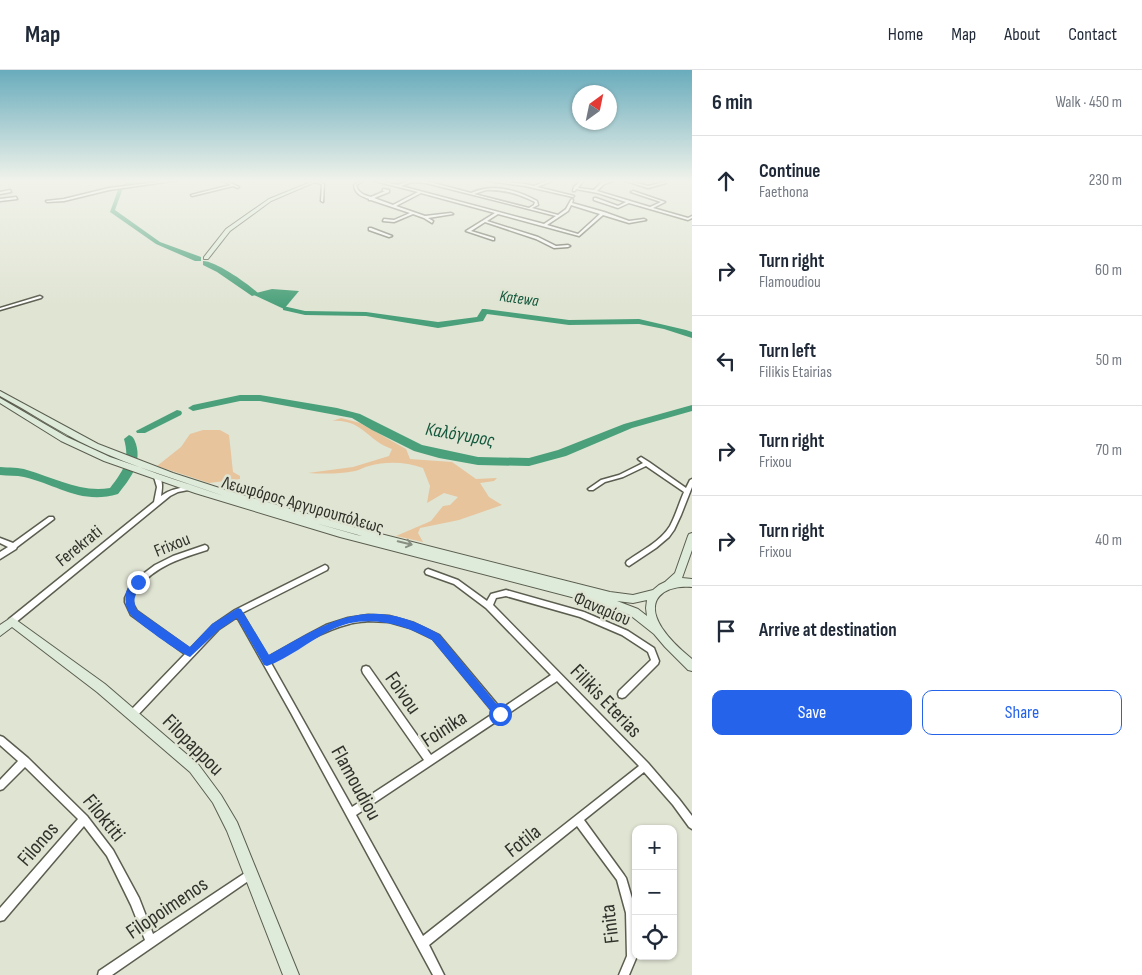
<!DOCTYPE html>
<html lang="en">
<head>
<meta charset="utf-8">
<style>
  body { margin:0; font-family:"Sofia Sans Condensed",sans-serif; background:#f2f2f3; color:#1f2937 }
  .controls { position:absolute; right:15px; bottom:15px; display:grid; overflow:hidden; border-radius:10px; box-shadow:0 1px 4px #0004 }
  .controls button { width:45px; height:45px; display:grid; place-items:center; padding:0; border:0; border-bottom:1px solid #e0e1e3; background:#fff; color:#1f2937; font:25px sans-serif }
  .compass { position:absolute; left:572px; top:15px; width:45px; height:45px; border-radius:50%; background:#fff; box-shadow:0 1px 4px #0004; rotate:33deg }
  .stop { position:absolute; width:15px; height:15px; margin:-11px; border:4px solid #2563eb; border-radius:50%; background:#fff }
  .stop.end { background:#2563eb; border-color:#fff; box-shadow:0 1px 5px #0008 }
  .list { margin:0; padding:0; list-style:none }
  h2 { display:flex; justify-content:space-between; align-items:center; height:65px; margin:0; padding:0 20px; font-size:21px }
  h2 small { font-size:16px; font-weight:400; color:#747a83 }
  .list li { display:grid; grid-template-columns:32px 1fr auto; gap:15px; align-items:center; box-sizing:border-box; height:90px; padding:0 20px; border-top:1px solid #e0e1e3 }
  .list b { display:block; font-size:19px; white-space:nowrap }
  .list p { margin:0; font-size:16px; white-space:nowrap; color:#747a83 }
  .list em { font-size:16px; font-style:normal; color:#747a83 }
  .actions { display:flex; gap:10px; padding:15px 20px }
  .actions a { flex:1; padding:11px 0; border:1px solid #2563eb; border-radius:10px; text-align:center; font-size:18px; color:#2563eb }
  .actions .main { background:#2563eb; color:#fff }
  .icon { flex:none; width:28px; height:28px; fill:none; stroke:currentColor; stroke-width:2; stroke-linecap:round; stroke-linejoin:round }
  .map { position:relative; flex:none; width:692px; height:905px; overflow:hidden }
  header { display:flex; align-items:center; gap:30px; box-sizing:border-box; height:70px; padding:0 25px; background:#fff; border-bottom:1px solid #e0e1e3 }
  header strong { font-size:24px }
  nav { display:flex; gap:28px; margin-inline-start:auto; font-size:18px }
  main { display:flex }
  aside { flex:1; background:#fff }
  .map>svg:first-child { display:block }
  .green { fill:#e7c49c }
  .water { fill:#4aa07a }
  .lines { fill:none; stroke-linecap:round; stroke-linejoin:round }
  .river { fill:#4aa07a; fill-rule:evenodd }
  .street-casing { stroke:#5b5e4f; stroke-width:3 }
  .secondary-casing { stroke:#5b5e4f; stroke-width:2 }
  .street { fill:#fff; fill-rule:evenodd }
  .secondary { fill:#deebda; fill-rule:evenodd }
  .oneway { stroke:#878e82 }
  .route { fill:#2563eb }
  .labels { text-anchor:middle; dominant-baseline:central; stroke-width:5; stroke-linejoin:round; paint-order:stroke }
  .far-water-label { font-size:16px; font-style:italic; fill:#13573c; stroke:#e0e4d3 }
  .street-label { font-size:18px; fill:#30322b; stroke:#e0e4d3 }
  .water-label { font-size:19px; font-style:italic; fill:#13573c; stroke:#e0e4d3 }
  .near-street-label { font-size:21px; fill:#30322b; stroke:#e0e4d3 }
</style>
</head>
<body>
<header>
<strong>Map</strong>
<nav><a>Home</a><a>Map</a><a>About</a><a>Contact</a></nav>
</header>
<main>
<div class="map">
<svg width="692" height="905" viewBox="0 0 692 905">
  <rect width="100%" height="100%" fill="#e0e4d3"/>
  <g class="green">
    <path d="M 341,348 L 360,353 L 406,379 L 410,389 L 452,392 L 476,409 L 497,408 L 494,411 L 480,413 L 489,427 L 502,435 L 459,450 L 420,458 L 418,463 L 423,472 L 396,466 L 431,451 L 443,436 L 450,435 L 458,427 L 444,423 L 427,433 L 430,416 L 423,398 C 406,392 387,391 369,396 C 364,397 360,400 355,401 C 340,404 324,404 308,403 L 353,397 L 389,386 L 392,379 C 367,371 363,349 332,351 Z"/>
    <path d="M 203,360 L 220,360 L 229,365 L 233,402 L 240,406 L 240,409 L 209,413 L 157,396 L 181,377 L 190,364 Z"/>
  </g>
  <path class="water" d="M 272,219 L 299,221 L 284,239 L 252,224 Z"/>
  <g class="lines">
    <g class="river">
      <path d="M 132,110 L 138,110 L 123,118 L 115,140 L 160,172 L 201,187 L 201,191 L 195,191 L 156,174 L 110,142 L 119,117 Z"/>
      <path d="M 203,191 C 216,191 250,215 259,224 L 252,226 L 217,202 L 203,195 Z"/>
      <path d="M 283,236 L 305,241 L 366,242 L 438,252 L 477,247 L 482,239 L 485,239 L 569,250 L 639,249 L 686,260 L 692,262 L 692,268 L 664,259 L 639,254 L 569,255 L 487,244 L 483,251 L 438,258 L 366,246 L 305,245 L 283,240 Z"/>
      <path d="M 240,325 L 260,325 L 337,338 L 360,344 L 422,375 L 478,387 L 529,388 L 558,380 L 624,354 L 692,335 L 692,341 L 632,358 L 566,386 L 529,396 L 478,395 L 439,388 L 414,381 L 372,360 L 352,348 L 260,331 L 240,331 L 193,341 L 188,338 L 193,335 Z"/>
      <path d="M 177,340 L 181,341 L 182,343 L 181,345 L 145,363 L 137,363 L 136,361 Z"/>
      <path d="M 129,365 C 134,367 134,369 136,374 C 142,394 130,409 118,424 C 81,435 58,415 24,407 C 16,405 8,406 0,405 L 0,397 C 9,398 19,397 27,400 C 55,408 81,423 110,418 C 124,400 130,391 124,369 Z"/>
    </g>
    <g class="street-casing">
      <g id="street">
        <path d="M 175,110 L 179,110 L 109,120 L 64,131 L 47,132 L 46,131 L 64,129 L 109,118 Z"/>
        <path d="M 222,110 L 224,110 L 239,117 L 238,118 L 233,116 L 192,126 L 191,125 L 231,115 Z"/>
        <path d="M 314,110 L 324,114 L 323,132 L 321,131 L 322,114 L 314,112 Z"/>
        <path d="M 363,110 L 365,110 L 356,115 C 358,123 364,125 371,127 L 385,121 L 383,121 L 383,119 L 389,120 L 389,122 L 374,128 L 393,135 L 418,122 L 375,111 L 375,110 L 398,115 L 412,110 L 426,111 L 471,123 C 493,113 517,120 537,131 L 538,135 L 532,138 L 558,145 L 566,139 L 571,130 L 572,129 L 573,130 L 572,133 L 604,142 L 629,151 L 644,149 L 646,150 L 629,153 L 603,145 L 579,166 L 498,144 L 487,151 L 538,167 L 556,176 L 568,175 L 570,176 L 568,177 L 554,178 L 536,169 L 485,152 L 471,161 L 494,168 L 494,170 L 493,170 L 466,161 L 495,143 L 421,123 L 396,136 L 425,146 L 451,143 L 453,144 L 428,148 L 433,151 L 432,153 L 424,148 L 413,144 L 394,152 L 383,151 L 384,149 L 394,150 L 410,143 L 371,130 L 369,130 L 369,129 C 361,126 355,124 354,115 ZM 412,112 L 426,113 L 556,146 L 544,154 L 401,116 ZM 486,120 C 504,119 519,124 535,132 L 534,135 L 529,138 L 474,124 ZM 571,135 L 600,144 L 578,164 L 547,155 L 568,141 Z"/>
        <path d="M 482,110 L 486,110 L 525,114 L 534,116 L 550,110 L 552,110 L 552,111 L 537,117 L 574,126 L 573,127 L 525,116 Z"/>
        <path d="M 582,110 L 584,110 L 578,118 L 594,120 L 602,112 L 613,110 L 613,111 L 604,114 L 597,121 L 650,137 L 661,132 L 631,122 L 633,121 L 665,132 L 653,138 L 688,148 L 692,146 L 692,148 L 688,150 L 629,133 L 618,138 L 594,130 L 594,128 L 596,128 L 618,136 L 626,132 L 598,123 L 576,119 L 575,121 L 573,121 L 574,117 Z"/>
        <path d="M 623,110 L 625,110 L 648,116 L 665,112 L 666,113 L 648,118 Z"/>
        <path d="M 10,120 L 11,122 L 0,124 L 0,122 Z"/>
        <path d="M 16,127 L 17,129 L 0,131 L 0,129 Z"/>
        <path d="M 369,158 L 371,158 L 392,166 L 389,167 L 369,160 Z"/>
        <path d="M 40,226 L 42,227 L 41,228 L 0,240 L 0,238 Z"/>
        <path d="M 641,387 L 649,392 L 686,418 L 690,410 L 692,409 L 692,417 L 681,445 L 674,460 L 669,467 L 656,478 L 629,496 L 627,495 L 626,493 L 627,491 C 642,480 660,472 670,456 C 676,445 679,433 684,422 L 646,396 L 623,407 L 605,412 L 593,420 L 589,420 L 588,419 L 601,410 L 619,405 L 643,393 L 638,389 Z"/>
        <path d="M 157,405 C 164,409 162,419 161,426 C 170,419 180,418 191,416 L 194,418 L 193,419 L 178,422 L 170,426 L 15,553 L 12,554 L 9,553 L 8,551 L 9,549 L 154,432 L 157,417 L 154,407 Z"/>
        <path d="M 297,432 L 299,432 L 302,434 L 296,445 L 292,445 L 291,443 Z"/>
        <path d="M 49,447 L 53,447 L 54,449 L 17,477 L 16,479 L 0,489 L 0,482 L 8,477 L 0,473 L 0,468 L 13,473 Z"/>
        <path d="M 205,475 L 207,476 L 208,478 L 207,480 C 182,488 157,495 139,517 C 136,520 132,525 132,530 C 133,534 135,538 137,541 L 190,579 L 213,555 L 235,540 L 325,495 L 327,496 L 328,498 L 327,500 L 242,543 L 268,587 L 307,565 L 326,555 L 348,548 L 368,545 L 389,546 L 414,553 L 439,565 L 501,639 L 551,605 L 486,538 L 454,514 L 426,504 L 425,502 L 426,500 L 428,499 L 458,510 L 487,531 L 491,524 L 506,520 L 584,542 L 628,561 L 654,578 L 659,591 L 658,594 L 625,627 L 622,628 L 619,627 L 618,624 L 619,621 L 651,590 L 648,582 L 622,565 L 580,547 L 506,526 L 496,528 L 493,535 L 648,693 L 679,729 L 692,746 L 692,759 L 689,757 L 673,735 L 644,702 L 584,750 L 624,805 L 626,808 L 636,842 L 636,886 L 637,886 L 629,905 L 619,905 L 627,886 L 626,843 L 617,810 L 577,756 L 429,875 L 444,905 L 433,905 L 291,643 L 237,547 L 219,559 L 136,647 L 133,648 L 130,647 L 129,644 L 130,641 L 185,584 L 131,545 L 125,532 L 125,528 L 129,519 L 139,507 L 155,495 L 173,486 ZM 368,551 L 389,552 L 410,558 L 433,569 L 494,643 L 431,685 L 369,597 L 366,596 L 363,597 L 362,600 L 363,603 L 424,690 L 352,737 L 271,593 C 295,578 321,561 349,554 C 355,552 362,552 368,551 ZM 557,611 L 639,696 L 423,866 L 356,745 Z"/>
        <path d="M 0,666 L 3,667 L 28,688 L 87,746 L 113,780 L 139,828 L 153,864 L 248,801 L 251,799 L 254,801 L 256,804 L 254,807 L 112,905 L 98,905 L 99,901 L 145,870 L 131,835 L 107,786 L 84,756 L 4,850 L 0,851 L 0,838 L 78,749 L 25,697 L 3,719 L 0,720 L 0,710 L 18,691 L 0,675 Z"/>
      </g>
    </g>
    <g class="secondary-casing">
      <g id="secondary">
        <path d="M 316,110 L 320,110 L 271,131 L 230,161 L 208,189 L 204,189 L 204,187 L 226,159 L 269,129 Z"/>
        <path d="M 0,321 L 98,374 L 173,403 L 235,423 L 357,458 L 610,522 L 633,525 L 653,520 L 659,515 L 665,512 L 675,503 L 688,466 L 689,464 L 692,463 L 692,480 L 682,508 L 692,509 L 692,517 C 663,515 644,530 662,558 C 670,570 681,580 692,589 L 692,601 L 688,600 L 665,577 L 654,564 L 630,545 L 610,537 L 340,467 L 195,423 L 104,391 L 61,371 L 0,333 L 0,328 L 67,367 L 110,387 L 224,426 C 180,411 133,397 91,377 C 59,362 30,342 0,326 ZM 315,453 L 357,465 L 362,466 ZM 647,530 L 646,538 L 647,546 L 638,539 L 617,531 L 633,533 Z"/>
        <path d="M 12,547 L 105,614 L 198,694 L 221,725 L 237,752 L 299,905 L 283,905 L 227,761 L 213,733 L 190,702 L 97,622 L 12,557 L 0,566 L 0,555 Z"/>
      </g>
    </g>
    <use href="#street" class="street"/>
    <use href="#secondary" class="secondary"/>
  </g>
  <defs><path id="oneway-shaft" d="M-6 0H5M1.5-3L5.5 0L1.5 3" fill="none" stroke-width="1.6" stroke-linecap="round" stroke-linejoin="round" transform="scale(1.25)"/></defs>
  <use class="oneway" href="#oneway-shaft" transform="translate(405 473) rotate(14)"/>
  <linearGradient id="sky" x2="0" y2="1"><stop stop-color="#69acbc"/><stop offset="0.47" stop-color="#f1f3eb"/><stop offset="1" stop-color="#f1f3eb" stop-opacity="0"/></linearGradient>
  <rect width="692" height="236" fill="url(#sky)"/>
  <path class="route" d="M 138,508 L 143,512 C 137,523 131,528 137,540 L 190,577 L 212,554 L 238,538 L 241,539 L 269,585 C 332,550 369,524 439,564 L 505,644 L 504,647 L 500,649 L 496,647 L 432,570 C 401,552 362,543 329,561 C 308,572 289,588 267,596 L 264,595 L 237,548 L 219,560 L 190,587 C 181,584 136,552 130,544 C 122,533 124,514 138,508 Z"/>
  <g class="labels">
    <g class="far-water-label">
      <text transform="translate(519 229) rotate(8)">Katewa</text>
    </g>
    <g class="street-label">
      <text transform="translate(303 435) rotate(16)">Λεωφόρος Αργυρουπόλεως</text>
      <text transform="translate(172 475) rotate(-22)">Frixou</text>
      <text transform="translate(79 476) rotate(-39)">Ferekrati</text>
      <text transform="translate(602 539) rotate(23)">Φαναρίου</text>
    </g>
    <g class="water-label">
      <text transform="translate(460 365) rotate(10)">Καλόγυρος</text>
    </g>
    <g class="near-street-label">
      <text transform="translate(403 623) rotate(55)">Foivou</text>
      <text transform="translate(606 631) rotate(46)">Filikis Eterias</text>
      <text transform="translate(444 659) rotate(-33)">Foinika</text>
      <text transform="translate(193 675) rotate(45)">Filopappou</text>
      <text transform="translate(356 713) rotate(61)">Flamoudiou</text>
      <text transform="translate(104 748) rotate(51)">Filoktiti</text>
      <text transform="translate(523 771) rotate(-38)">Fotila</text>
      <text transform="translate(38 774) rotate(-49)">Filonos</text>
      <text transform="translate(167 838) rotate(-34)">Filopoimenos</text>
      <text transform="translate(610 854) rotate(-97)">Finita</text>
    </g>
  </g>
</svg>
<div class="controls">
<button>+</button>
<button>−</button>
<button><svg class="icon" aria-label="locate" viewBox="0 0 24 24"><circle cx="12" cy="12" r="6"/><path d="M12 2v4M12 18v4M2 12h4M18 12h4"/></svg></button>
</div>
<svg class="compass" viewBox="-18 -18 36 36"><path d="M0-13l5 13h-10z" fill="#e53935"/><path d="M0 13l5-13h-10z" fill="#747a83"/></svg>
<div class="stop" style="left:500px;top:644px"></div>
<div class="stop end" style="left:138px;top:512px"></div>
</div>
<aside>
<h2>6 min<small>Walk · 450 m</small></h2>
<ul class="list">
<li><svg class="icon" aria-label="ahead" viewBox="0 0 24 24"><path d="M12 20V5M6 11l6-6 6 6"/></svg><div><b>Continue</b><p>Faethona</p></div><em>230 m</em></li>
<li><svg class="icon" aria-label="right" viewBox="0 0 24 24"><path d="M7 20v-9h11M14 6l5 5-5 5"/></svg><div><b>Turn right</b><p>Flamoudiou</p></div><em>60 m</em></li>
<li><svg class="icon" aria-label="left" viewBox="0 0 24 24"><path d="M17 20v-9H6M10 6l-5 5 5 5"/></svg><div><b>Turn left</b><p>Filikis Etairias</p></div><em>50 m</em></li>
<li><svg class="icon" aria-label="right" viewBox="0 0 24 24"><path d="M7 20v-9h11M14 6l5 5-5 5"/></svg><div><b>Turn right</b><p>Frixou</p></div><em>70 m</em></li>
<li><svg class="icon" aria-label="right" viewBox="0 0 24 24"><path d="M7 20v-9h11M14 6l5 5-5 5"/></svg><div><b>Turn right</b><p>Frixou</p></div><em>40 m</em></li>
<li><svg class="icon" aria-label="arrive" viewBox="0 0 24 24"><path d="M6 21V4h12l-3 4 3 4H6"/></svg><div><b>Arrive at destination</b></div></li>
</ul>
<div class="actions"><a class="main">Save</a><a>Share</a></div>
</aside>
</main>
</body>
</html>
